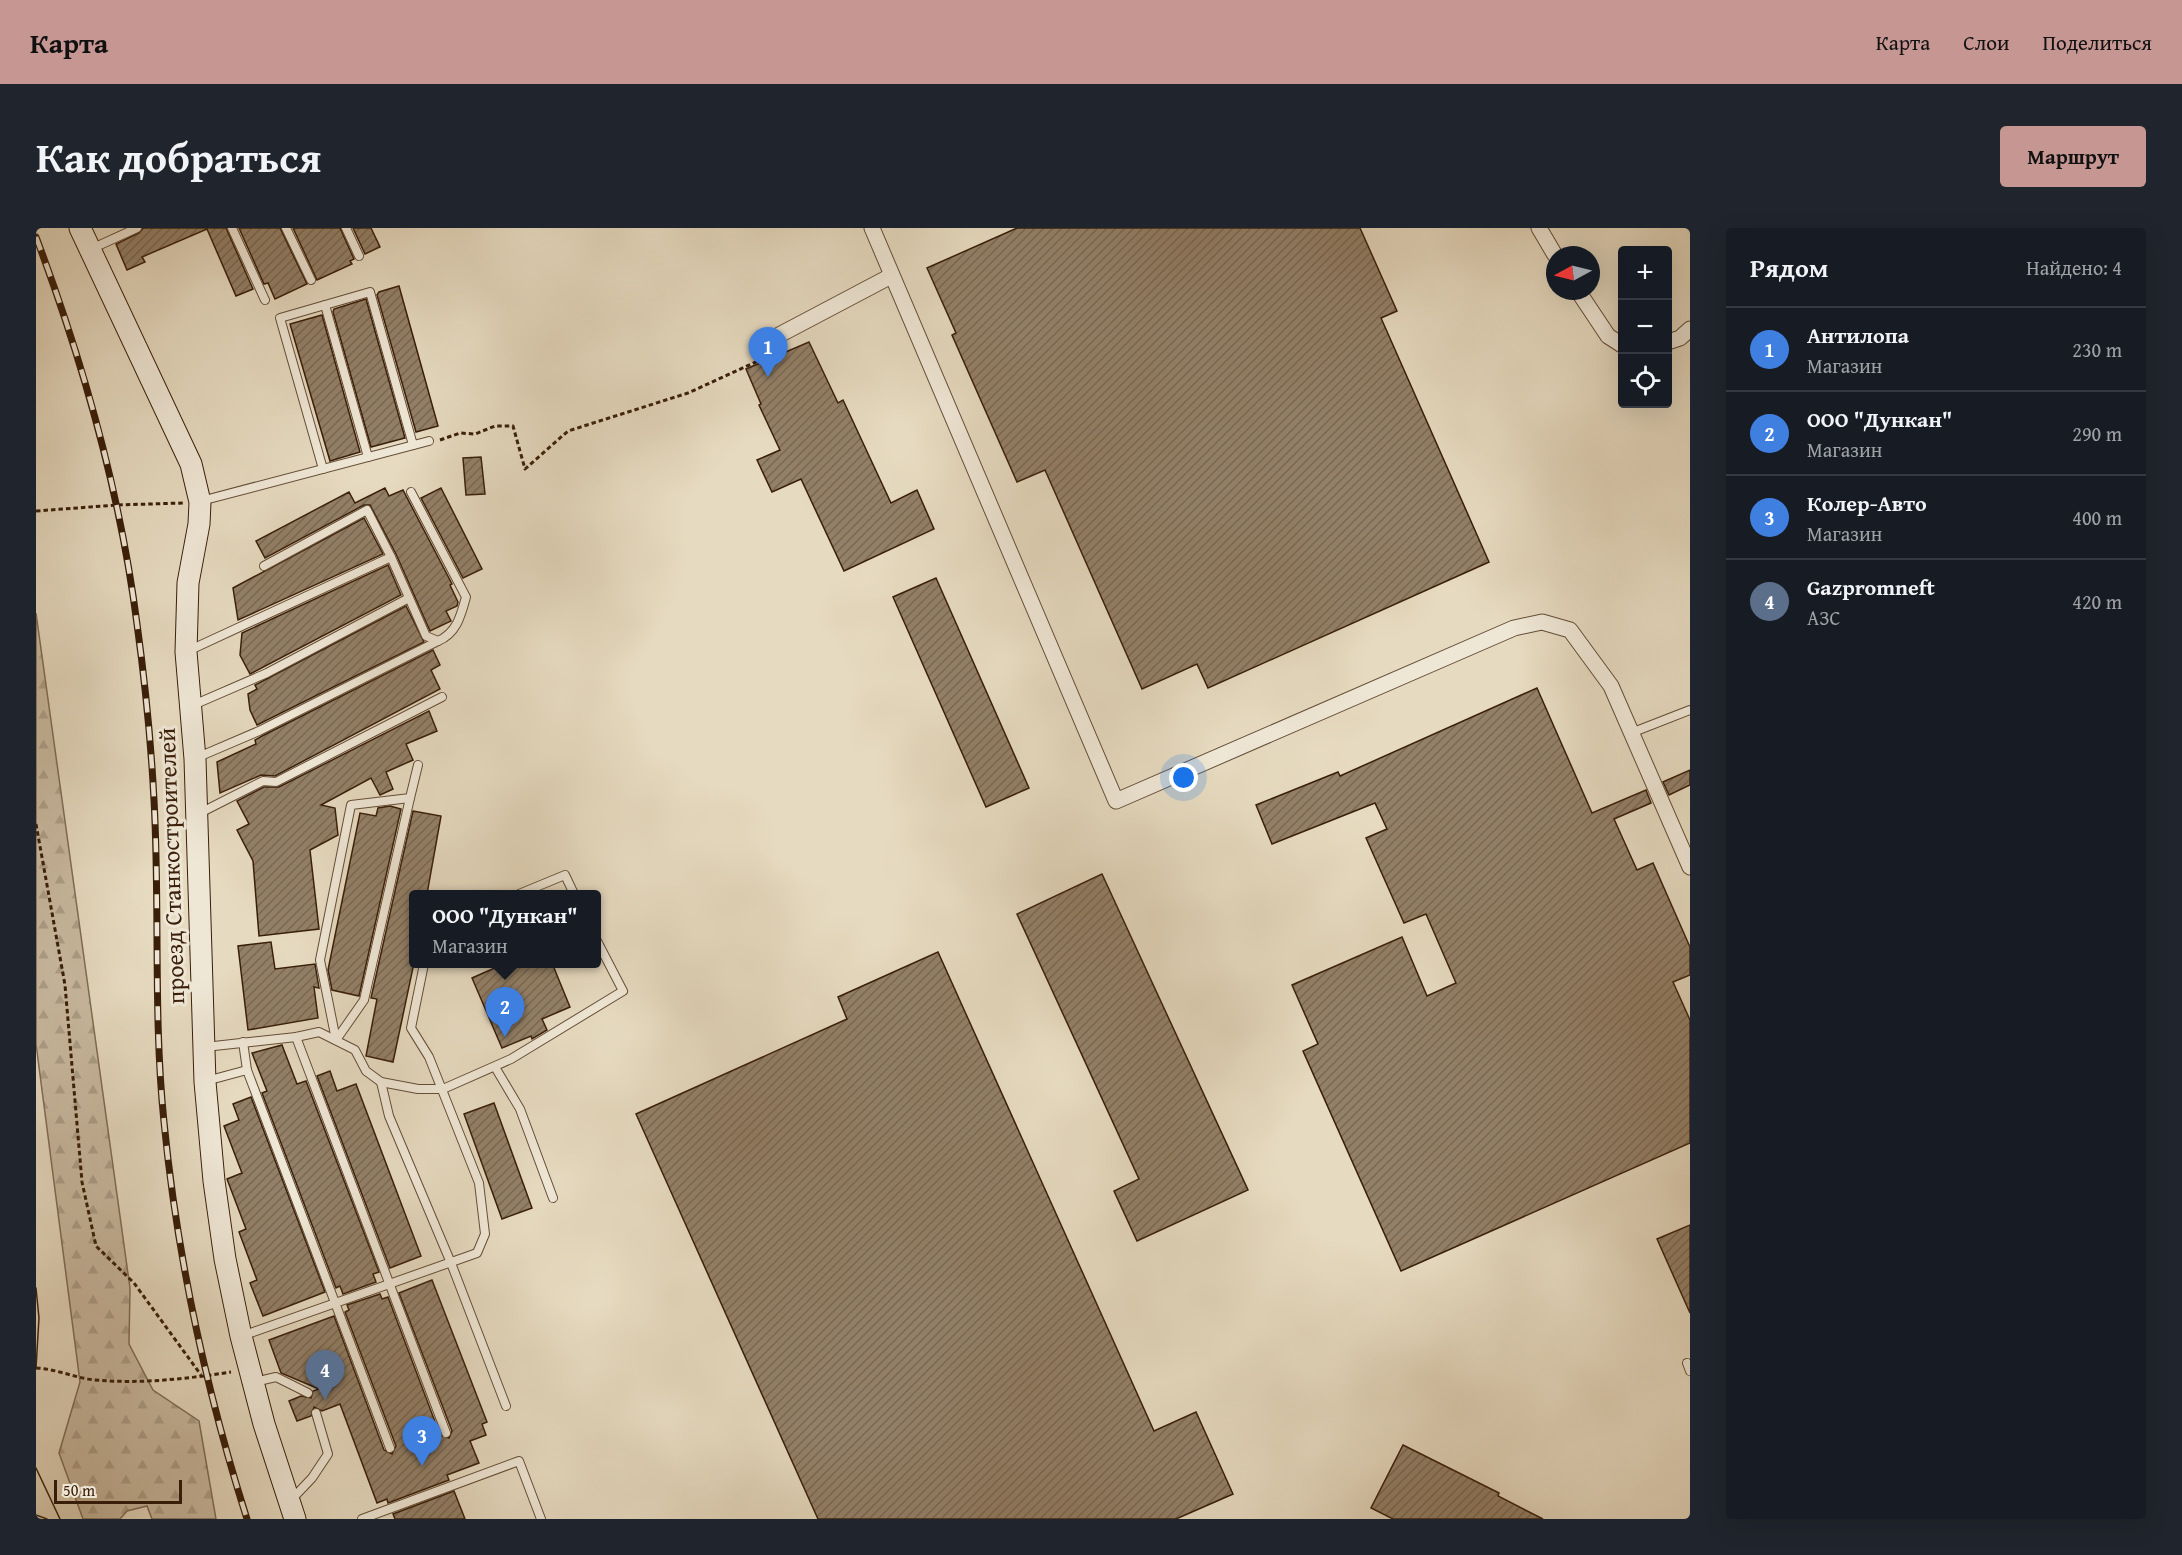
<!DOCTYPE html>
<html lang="ru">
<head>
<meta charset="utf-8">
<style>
  body { margin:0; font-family:"Gentium Book Plus",serif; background:#20242c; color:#f1f3f6 }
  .controls { position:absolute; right:18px; top:18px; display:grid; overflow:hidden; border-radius:6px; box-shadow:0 6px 24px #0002 }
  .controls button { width:54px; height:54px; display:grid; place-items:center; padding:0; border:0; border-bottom:2px solid #363941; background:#171b24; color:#f1f3f6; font:30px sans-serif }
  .compass { position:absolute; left:1510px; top:18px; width:54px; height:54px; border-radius:50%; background:#171b24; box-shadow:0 6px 24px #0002; rotate:263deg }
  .scale { position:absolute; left:18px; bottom:15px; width:128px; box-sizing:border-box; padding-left:6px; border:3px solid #391e09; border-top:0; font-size:16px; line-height:21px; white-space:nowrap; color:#391e09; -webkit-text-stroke:4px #efe7d6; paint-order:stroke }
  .you { position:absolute; left:1148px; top:550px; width:21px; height:21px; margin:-15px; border:4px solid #fff; border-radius:50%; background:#1a73e8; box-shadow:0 0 0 9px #1a73e833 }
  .badge { display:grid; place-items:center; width:39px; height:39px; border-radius:50%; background:#c59692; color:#fff; font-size:20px; font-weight:700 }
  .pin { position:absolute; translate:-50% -50px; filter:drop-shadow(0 2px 3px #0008) }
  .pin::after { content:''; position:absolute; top:32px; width:21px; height:18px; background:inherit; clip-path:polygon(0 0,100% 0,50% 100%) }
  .popup { position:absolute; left:373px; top:662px; width:192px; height:78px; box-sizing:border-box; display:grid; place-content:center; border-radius:6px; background:#171b24; filter:drop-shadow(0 2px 4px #0005); font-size:20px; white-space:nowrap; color:#9ea1a6 }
  .popup b { font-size:22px; color:#f1f3f6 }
  .popup::after { content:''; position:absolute; left:50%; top:100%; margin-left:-12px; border:12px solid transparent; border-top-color:#171b24 }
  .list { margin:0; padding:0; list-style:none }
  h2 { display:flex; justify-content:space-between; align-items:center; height:78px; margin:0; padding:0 24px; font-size:26px }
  h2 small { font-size:20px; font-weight:400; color:#9ea1a6 }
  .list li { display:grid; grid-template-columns:39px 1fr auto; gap:18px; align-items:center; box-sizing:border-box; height:84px; padding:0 24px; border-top:2px solid #363941 }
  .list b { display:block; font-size:22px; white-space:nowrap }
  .list p { margin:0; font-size:20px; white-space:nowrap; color:#9ea1a6 }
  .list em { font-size:20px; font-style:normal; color:#9ea1a6 }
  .icon { flex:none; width:33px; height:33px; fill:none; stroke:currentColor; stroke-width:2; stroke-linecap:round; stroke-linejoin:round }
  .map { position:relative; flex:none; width:1654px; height:1291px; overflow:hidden; border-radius:6px }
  header { display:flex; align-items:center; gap:36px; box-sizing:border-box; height:84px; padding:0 30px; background:#c59692; color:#111 }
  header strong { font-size:28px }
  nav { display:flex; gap:33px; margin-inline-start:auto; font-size:21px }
  .intro { display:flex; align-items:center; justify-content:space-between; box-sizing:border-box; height:144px; padding:0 36px }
  h1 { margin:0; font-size:42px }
  .button { padding:15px 27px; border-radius:6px; background:#c59692; color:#111; font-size:21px; font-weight:700 }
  main { display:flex; gap:36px; padding:0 36px }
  aside { flex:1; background:#171b24; border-radius:6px; box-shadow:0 6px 24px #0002 }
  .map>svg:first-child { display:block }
  .forest { fill:url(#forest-firs); stroke:#816c55; stroke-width:1.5 }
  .building { fill:url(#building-hatch); stroke:#391e09; stroke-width:1.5 }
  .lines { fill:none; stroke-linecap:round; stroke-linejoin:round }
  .lane-casing { stroke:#644d37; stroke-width:10 }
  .street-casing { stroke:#644d37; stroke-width:17 }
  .secondary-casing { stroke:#391e09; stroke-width:23 }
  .path { stroke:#391e09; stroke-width:3; stroke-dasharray:4.5 3; stroke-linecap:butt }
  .lane { stroke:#efe7d6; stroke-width:8 }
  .street { stroke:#efe7d6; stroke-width:15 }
  .secondary { stroke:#efe7d6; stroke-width:21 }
  .tram { stroke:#391e09; stroke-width:1.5 }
  .rail-casing { stroke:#391e09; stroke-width:7 }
  .rail { stroke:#efe7d6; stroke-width:4.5; stroke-dasharray:14; stroke-linecap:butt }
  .labels { text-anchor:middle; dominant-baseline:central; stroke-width:6; stroke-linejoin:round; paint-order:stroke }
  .street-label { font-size:24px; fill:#391e09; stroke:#efe7d6 }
</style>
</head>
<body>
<header>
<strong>Карта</strong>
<nav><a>Карта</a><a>Слои</a><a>Поделиться</a></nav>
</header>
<div class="intro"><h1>Как добраться</h1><a class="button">Маршрут</a></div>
<main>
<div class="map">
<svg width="1654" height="1291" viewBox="0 0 1654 1291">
  <defs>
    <pattern id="forest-firs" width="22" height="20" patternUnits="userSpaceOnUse" patternTransform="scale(1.5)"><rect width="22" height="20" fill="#c9baa1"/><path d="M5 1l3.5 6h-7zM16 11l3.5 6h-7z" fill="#ad9f89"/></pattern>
    <pattern id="building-hatch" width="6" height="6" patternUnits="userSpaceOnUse" patternTransform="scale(1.5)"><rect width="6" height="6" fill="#938068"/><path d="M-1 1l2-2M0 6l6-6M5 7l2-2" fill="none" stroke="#796854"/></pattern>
  </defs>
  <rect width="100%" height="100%" fill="#e6dac0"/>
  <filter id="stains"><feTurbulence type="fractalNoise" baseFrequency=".00333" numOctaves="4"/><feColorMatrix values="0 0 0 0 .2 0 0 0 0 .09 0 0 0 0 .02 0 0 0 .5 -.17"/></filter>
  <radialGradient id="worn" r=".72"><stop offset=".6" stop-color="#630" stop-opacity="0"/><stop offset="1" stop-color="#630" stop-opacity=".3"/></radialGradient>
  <path class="forest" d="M 0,385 L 94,1060 L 93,1116 L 117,1162 L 163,1193 L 180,1291 L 116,1291 L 111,1278 L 91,1283 L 84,1291 L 47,1291 L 23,1225 L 44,1154 L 0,816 Z"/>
  <g class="building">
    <path d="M 107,0 L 190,0 L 217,61 L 200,68 L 171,1 L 106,29 L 109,34 L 91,42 L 80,16 L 103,5 Z"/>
    <path d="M 203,0 L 244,0 L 271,56 L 239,71 L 232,55 L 228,56 Z"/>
    <path d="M 257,0 L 304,0 L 318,31 L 314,33 L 316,36 L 281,52 Z"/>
    <path d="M 317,0 L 335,0 L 344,19 L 329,26 Z"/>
    <path d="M 981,0 L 1324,0 L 1361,83 L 1345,90 L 1453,334 L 1172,460 L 1161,436 L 1106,461 L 1009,242 L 981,254 L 916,107 L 920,105 L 891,40 Z"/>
    <path d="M 363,58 L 402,198 L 380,204 L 341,67 L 343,64 Z"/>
    <path d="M 330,71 L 369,210 L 335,219 L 297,84 L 298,81 Z"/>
    <path d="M 286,87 L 324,224 L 294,233 L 254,96 Z"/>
    <path d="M 773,114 L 802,175 L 807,172 L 855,275 L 881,262 L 898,301 L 808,343 L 765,251 L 736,264 L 721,232 L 744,222 L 723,177 L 725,176 L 710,141 Z"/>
    <path d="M 445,229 L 449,266 L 430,267 L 427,230 Z"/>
    <path d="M 349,260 L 353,268 L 367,262 L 416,356 L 414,357 L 422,374 L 421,378 L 410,383 L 415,393 L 394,403 L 360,326 L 334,277 L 328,277 L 229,330 L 220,313 L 313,264 L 319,275 Z"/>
    <path d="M 405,260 L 446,341 L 427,350 L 385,270 Z"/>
    <path d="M 328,290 L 347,326 L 202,392 L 197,360 Z"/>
    <path d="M 352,337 L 365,367 L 214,446 L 204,427 L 206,405 Z"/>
    <path d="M 900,350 L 993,560 L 950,579 L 857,369 Z"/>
    <path d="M 370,378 L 388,414 L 221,497 L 214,482 L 212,466 L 221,461 L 219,457 Z"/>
    <path d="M 397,422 L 404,437 L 395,442 L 404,461 L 239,548 L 225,547 L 184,565 L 181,534 L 220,516 L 219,512 L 226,508 Z"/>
    <path d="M 1501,460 L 1556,585 L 1610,562 L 1615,575 L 1578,591 L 1601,642 L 1617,635 L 1654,719 L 1654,747 L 1637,754 L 1654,792 L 1654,915 L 1365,1043 L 1267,823 L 1282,816 L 1256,757 L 1366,709 L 1391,768 L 1420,755 L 1390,686 L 1368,695 L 1330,610 L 1351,601 L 1339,575 L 1236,616 L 1220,577 L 1302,544 L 1304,548 Z"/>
    <path d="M 393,483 L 401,503 L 370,516 L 377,532 L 350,544 L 357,561 L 344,567 L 335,550 L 285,577 L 299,580 L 302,607 L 274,622 L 283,701 L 223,708 L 217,633 L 201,602 L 213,596 L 201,573 L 228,559 L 243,559 Z"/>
    <path d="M 1654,542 L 1654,557 L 1633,567 L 1627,554 Z"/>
    <path d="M 354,578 L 365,581 L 323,768 L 296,762 L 292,742 L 324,585 L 340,588 L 342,580 Z"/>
    <path d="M 377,583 L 405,588 L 391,666 L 378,666 L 378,735 L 357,834 L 330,828 L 341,771 L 335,770 Z"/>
    <path d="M 1066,646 L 1212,962 L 1101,1013 L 1078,963 L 1103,951 L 981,686 Z"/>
    <path d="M 235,714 L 239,741 L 279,736 L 283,760 L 278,759 L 282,790 L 212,802 L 202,718 Z"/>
    <path d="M 902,724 L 1118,1203 L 1160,1184 L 1197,1266 L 1140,1291 L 782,1291 L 600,886 L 811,791 L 802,769 Z"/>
    <path d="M 470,735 L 516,735 L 534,779 L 506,791 L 511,802 L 496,811 L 495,808 L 466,820 L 436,750 Z"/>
    <path d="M 246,817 L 261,856 L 270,853 L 343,1044 L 337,1046 L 340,1054 L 307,1066 L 304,1058 L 300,1060 L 226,865 L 231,863 L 216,825 Z"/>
    <path d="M 294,843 L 301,863 L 320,856 L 385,1028 L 354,1040 L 281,848 Z"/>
    <path d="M 215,869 L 289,1064 L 227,1088 L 214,1055 L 221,1052 L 203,1004 L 210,1001 L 191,951 L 206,945 L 188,898 L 203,892 L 197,876 Z"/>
    <path d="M 458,875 L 496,980 L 466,991 L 428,886 Z"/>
    <path d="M 1654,997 L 1654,1085 L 1621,1011 Z"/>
    <path d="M 396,1052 L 451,1194 L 446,1196 L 450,1207 L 434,1213 L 443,1235 L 411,1247 L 413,1252 L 352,1275 L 351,1271 L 341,1275 L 304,1176 L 286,1183 L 278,1179 L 275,1188 L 261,1193 L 253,1173 L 265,1168 L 275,1170 L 277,1163 L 283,1161 L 245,1145 L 233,1112 L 298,1088 L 348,1222 L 356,1226 L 360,1218 L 309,1084 L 313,1082 L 311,1077 L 344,1066 L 346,1071 L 352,1069 L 404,1207 L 413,1210 L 416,1203 L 363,1065 Z"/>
    <path d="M 1367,1217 L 1463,1265 L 1462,1268 L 1507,1291 L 1357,1291 L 1335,1280 Z"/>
    <path d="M 418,1263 L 429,1291 L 359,1291 L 357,1286 Z"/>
  </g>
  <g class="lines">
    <g class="lane-casing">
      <g id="lane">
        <path d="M 196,0 L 229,72"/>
        <path d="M 250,0 L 275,52"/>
        <path d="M 310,0 L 323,28"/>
        <path d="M 55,21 L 101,0"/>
        <path d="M 289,77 L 332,229"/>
        <path d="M 287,241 L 244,90 L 334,64 L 377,217"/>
        <path d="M 165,273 L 393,213"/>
        <path d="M 355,329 L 390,408 L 402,413 C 421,405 425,387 430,369 L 375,264"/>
        <path d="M 154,422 L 355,329 L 331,282 L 228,338"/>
        <path d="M 155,478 L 231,445 L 373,370"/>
        <path d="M 1595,505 L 1654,482"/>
        <path d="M 160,530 L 223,503 L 402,413"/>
        <path d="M 162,586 L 227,553 L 240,554 L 406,469"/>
        <path d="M 483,666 L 529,647 L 538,666"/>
        <path d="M 260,809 L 410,1205"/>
        <path d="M 300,812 L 284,732 L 315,577 L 374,570 L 382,537"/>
        <path d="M 300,812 L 328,772 L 374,570"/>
        <path d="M 207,814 L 211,842"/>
        <path d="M 169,819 L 260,809 L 283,804 L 319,822 L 330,843 L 345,854 L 382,861 L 407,861 L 475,831 L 587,763 L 560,711"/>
        <path d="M 459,839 L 484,881 L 517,970"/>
        <path d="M 170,853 L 211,842 L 354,1220"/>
        <path d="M 345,854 L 353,888 L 415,1035 L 470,1178"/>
        <path d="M 206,1108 L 441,1025 L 449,1006 L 443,955 L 393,829 L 375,800 L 388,736"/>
        <path d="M 1651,1135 L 1654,1143"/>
        <path d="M 218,1154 L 240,1149 L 272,1165"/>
        <path d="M 256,1271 L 276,1250 L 292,1226 L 280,1185"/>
        <path d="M 326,1291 L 483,1233 L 505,1291"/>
      </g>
    </g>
    <g class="street-casing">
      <g id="street">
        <path d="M 836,0 L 1080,573 L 1478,400 L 1506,394 L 1534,402 L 1575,458 L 1654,639"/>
        <path d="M 1503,0 L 1519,27"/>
        <path d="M 1542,63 L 1572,108 L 1586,117"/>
        <path d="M 1632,114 L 1644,110 L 1654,101"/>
        <path d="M 726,116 L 855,48"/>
      </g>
    </g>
    <g class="secondary-casing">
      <path id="secondary" d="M 44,0 L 155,236 L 164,274 L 163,296 L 152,355 L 150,424 L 159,531 L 169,854 L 178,953 L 189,1031 L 205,1108 L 228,1196 L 259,1291"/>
    </g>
    <g class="path">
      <path d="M 404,212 L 424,205 L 439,206 L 459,198 L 477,198 L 489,241 L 532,203 L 652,165 L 724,132"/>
      <path d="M 0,283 L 81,277 L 147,275"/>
      <path d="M 0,596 L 29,757 L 46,954 L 60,1018 L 98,1055 L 165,1147"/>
      <path d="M 0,1140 C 21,1141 39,1150 59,1152 C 104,1156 150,1151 195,1144"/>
    </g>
    <use href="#lane" class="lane"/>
    <use href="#street" class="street"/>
    <use href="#secondary" class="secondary"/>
    <g class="tram">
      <path d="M 0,1060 L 3,1090 L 0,1140"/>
      <path d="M 0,1240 L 24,1291"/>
      <path d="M 0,1287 L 11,1291"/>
    </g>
    <g class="rail-casing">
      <path id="rail" d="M 0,9 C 47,134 84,263 101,396 C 109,454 115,514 118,572 C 124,679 117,787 128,894 C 141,1028 170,1162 211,1291"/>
    </g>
    <use href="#rail" class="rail"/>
  </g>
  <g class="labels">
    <g class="street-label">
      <text transform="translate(135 638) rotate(-92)">проезд Станкостроителей</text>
    </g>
  </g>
  <rect width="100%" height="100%" filter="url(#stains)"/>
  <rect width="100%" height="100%" fill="url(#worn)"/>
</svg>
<div class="controls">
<button>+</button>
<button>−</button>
<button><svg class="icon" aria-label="locate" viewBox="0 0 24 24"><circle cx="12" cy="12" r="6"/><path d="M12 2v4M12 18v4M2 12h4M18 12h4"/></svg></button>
</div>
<svg class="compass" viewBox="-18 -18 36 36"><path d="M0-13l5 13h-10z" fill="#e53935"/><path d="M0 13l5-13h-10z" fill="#9ea1a6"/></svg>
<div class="scale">50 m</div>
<div class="you"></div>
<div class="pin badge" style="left:732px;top:149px;background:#3f7fe0">1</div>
<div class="pin badge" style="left:469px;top:809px;background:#3f7fe0">2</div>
<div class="popup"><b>ООО &quot;Дункан&quot;</b>Магазин</div>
<div class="pin badge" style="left:386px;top:1238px;background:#3f7fe0">3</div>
<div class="pin badge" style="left:289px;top:1172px;background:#5c6f8a">4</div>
</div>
<aside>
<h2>Рядом<small>Найдено: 4</small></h2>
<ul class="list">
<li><span class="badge" style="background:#3f7fe0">1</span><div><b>Aнтилопа</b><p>Магазин</p></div><em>230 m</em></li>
<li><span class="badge" style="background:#3f7fe0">2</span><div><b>ООО &quot;Дункан&quot;</b><p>Магазин</p></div><em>290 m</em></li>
<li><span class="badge" style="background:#3f7fe0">3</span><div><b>Колер-Авто</b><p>Магазин</p></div><em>400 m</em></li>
<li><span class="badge" style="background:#5c6f8a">4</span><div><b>Gazpromneft</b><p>АЗС</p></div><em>420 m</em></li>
</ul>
</aside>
</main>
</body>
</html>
